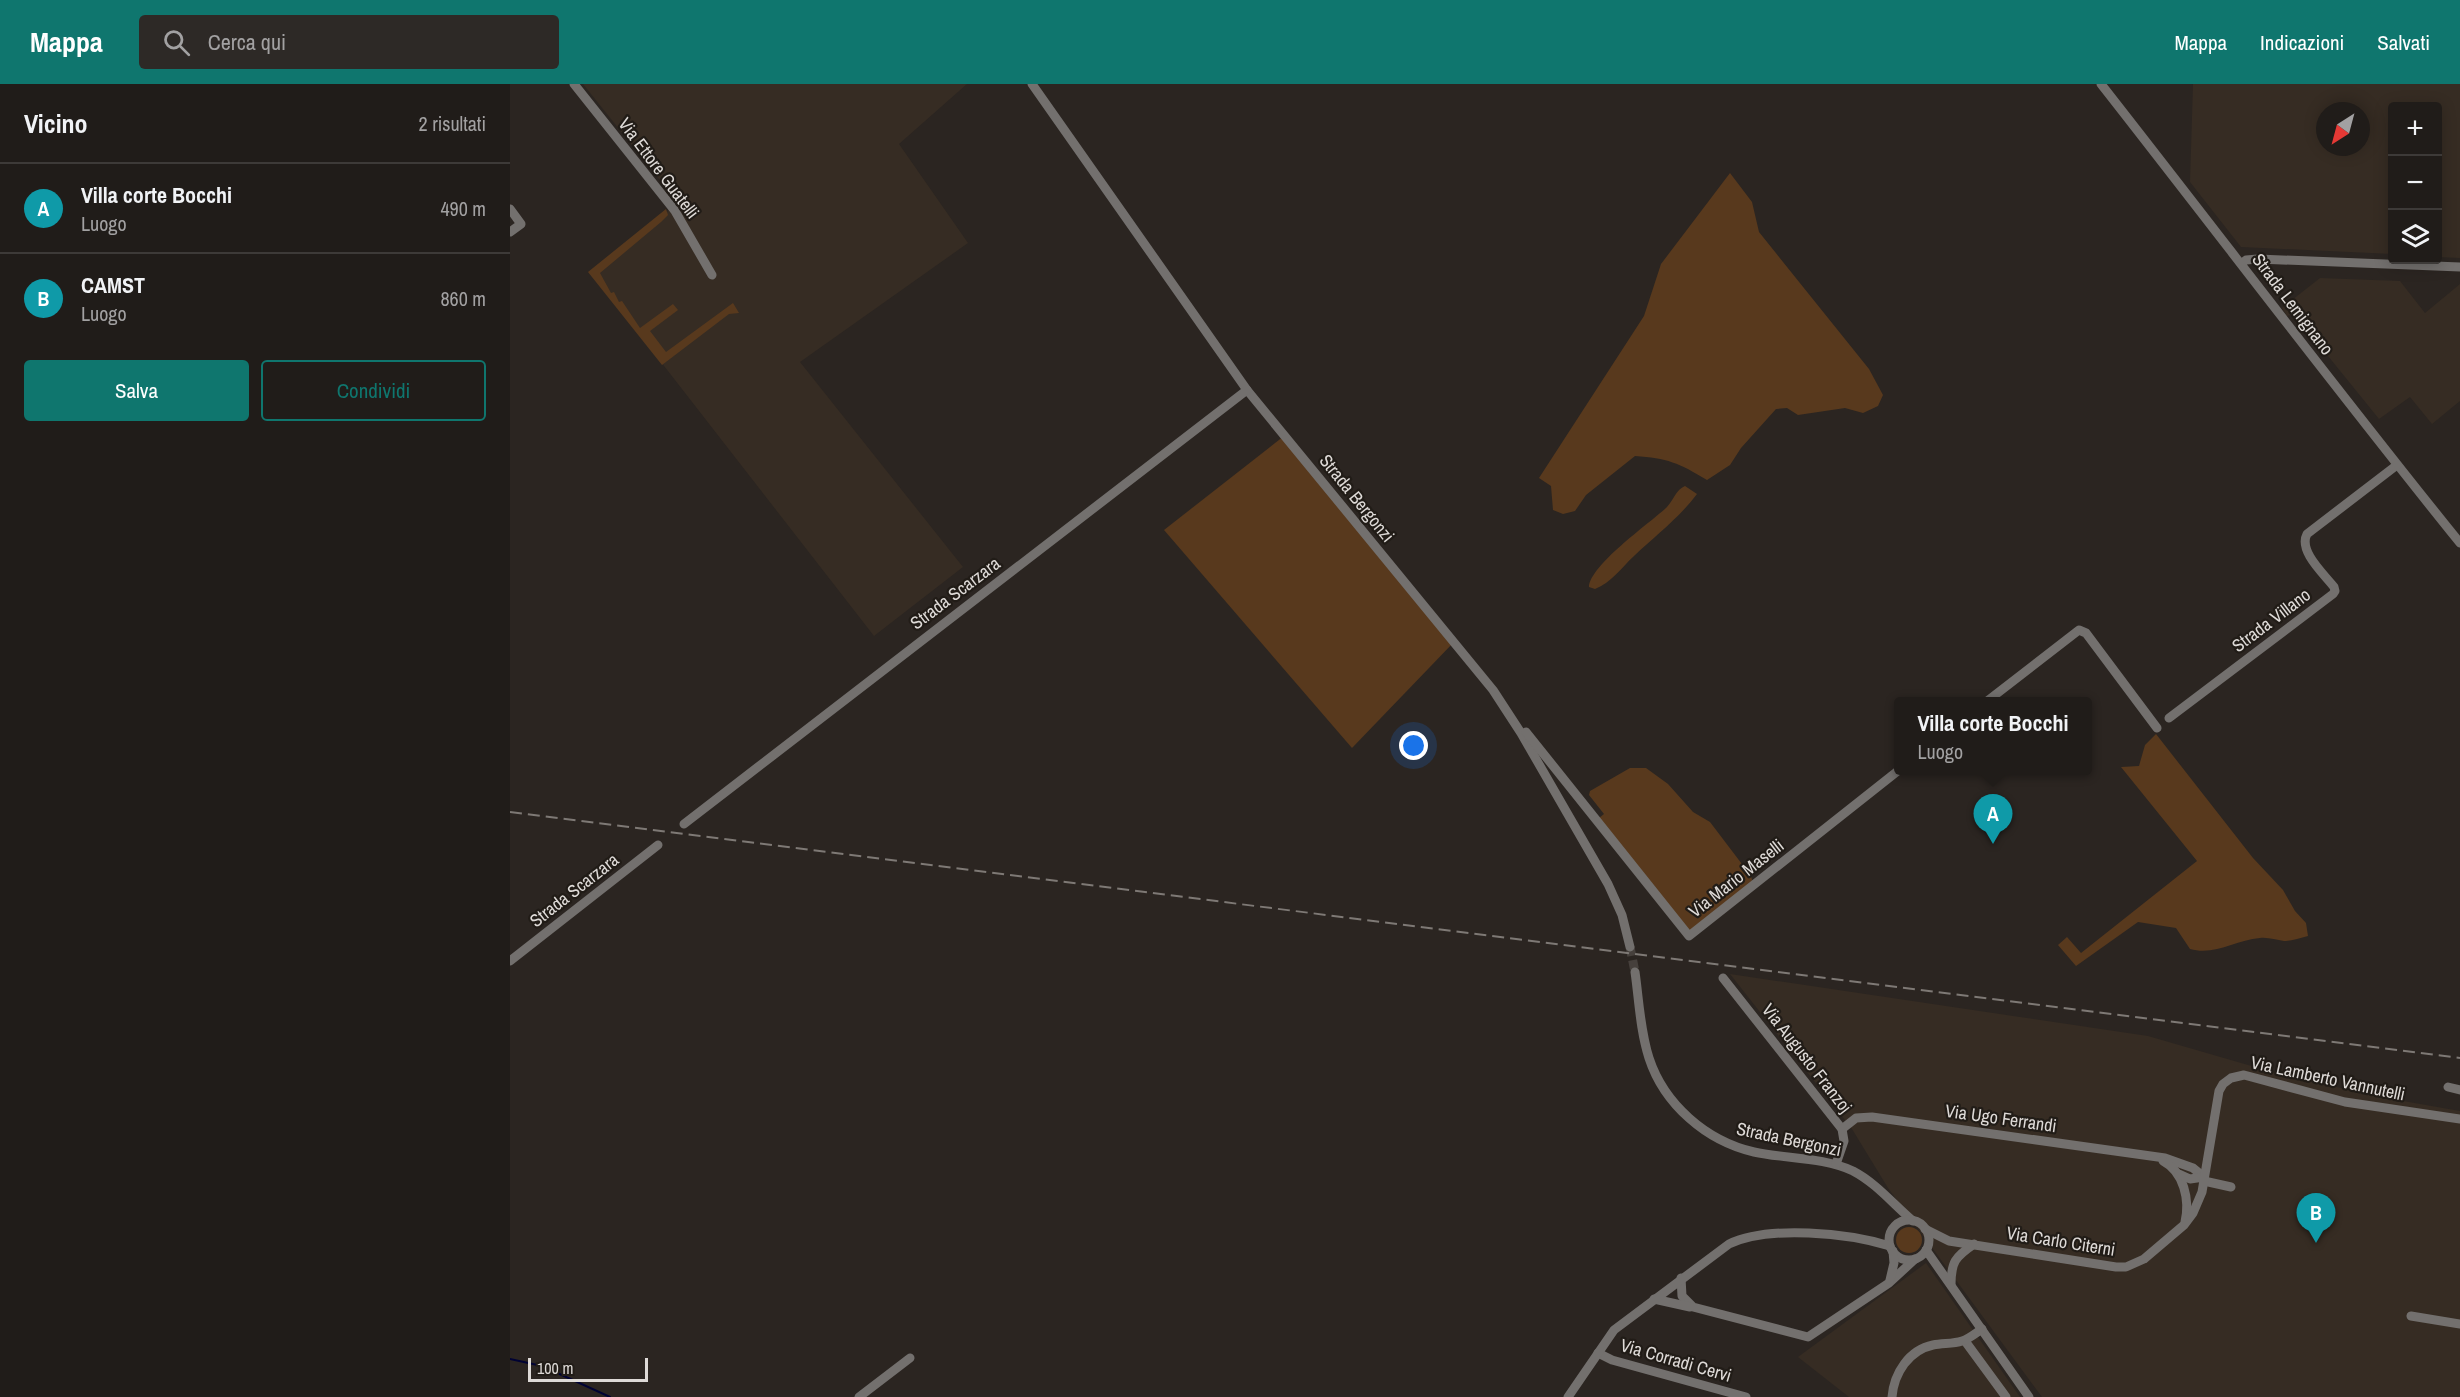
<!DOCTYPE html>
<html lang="it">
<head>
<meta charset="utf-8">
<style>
  body { margin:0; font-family:"Archivo Narrow",sans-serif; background:#2d2926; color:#f1f3f6 }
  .controls { position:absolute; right:18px; top:18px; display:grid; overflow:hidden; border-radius:6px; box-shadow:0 3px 15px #0003 }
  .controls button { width:54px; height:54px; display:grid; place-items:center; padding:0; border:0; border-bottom:2px solid #3d3a38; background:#201c19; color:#f1f3f6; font:30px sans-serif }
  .compass { position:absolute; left:1806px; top:18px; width:54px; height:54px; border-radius:50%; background:#201c19; box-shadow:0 3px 15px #0003; rotate:216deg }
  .scale { position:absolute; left:18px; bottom:15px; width:120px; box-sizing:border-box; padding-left:6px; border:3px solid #dedad7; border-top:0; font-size:16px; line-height:21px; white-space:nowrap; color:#dedad7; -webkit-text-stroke:4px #211c17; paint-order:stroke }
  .you { position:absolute; left:904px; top:662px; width:21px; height:21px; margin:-15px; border:4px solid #fff; border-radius:50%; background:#1a73e8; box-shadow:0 0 0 9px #1a73e833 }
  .badge { display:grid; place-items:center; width:39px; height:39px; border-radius:50%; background:#0f766e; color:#fff; font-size:20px; font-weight:700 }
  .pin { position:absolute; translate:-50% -50px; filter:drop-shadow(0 2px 3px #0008) }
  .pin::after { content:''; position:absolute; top:32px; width:21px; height:18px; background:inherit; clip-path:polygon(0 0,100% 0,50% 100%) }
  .popup { position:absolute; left:1384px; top:613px; width:198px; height:78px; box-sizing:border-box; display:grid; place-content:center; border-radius:6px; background:#201c19; filter:drop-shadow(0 2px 4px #0005); font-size:20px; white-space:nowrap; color:#a2a1a2 }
  .popup b { font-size:22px; color:#f1f3f6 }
  .popup::after { content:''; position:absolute; left:50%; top:100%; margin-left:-12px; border:12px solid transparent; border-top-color:#201c19 }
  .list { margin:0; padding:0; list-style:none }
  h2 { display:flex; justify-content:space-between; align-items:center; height:78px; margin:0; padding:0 24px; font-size:26px }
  h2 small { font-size:20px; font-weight:400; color:#a2a1a2 }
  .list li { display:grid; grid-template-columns:39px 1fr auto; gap:18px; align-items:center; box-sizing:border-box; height:90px; padding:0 24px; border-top:2px solid #3d3a38 }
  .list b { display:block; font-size:22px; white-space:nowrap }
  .list p { margin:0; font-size:20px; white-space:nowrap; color:#a2a1a2 }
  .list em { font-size:20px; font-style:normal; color:#a2a1a2 }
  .actions { display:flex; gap:12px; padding:18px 24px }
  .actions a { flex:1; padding:14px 0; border:2px solid #0f766e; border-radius:6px; text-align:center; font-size:21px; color:#0f766e }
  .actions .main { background:#0f766e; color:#fff }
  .icon { flex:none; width:33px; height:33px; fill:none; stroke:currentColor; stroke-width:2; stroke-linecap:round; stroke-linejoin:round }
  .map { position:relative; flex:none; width:1950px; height:1313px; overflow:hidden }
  header { display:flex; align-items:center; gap:36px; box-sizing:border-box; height:84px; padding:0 30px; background:#0f766e; color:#fff }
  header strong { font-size:28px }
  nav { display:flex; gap:33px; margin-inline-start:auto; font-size:21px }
  .search { width:420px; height:54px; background:#2d2926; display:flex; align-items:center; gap:15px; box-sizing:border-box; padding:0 21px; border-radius:6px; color:#a2a1a2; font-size:22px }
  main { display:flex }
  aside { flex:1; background:#201c19 }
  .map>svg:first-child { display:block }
  .built { fill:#362c23; fill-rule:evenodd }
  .green { fill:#58391d }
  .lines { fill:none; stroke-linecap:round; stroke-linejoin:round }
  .stream { stroke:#000233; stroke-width:2 }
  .minor-tunnel { stroke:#46403c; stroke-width:9; stroke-dasharray:9 4.5; stroke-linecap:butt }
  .minor { stroke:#73706e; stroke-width:9 }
  .rail { stroke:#7e7975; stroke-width:2; stroke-dasharray:12 6; stroke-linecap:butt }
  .labels { text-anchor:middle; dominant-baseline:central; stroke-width:4.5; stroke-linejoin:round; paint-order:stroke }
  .street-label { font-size:18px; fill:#dedad7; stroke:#211c17 }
</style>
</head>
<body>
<header>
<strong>Mappa</strong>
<div class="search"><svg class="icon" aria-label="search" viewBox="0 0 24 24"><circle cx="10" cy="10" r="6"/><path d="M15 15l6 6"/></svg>Cerca qui</div>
<nav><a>Mappa</a><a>Indicazioni</a><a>Salvati</a></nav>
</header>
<main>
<aside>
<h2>Vicino<small>2 risultati</small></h2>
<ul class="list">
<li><span class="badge" style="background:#0f9aa8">A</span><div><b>Villa corte Bocchi</b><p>Luogo</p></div><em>490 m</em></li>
<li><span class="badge" style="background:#0f9aa8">B</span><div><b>CAMST</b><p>Luogo</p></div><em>860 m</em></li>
</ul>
<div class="actions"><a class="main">Salva</a><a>Condividi</a></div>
</aside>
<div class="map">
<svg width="1950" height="1313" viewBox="0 0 1950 1313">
  <rect width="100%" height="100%" fill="#2b2521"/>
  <g class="built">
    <path d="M 73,0 L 457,0 L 389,60 L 458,159 L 290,278 L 453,483 L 364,552 L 81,188 L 168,119 Z"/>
    <path d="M 1683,0 L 1950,0 L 1950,174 L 1928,173 L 1928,22 L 1882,22 L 1882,170 L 1731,163 L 1680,98 ZM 1815,27 L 1851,27 L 1851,63 L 1815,63 Z"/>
    <path d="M 1810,194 L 1890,197 L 1915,229 L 1950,200 L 1950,317 L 1922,340 L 1900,313 L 1869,335 L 1784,230 L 1777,232 L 1772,224 Z"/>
    <path d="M 1220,890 L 1638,952 L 1776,992 L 1882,1015 L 1950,1027 L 1950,1313 L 1532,1313 L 1378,1104 L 1342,1045 Z"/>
    <path d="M 1416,1179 L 1510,1313 L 1339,1313 L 1288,1273 Z"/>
  </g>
  <g class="green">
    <path d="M 1220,89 L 1242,118 L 1249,148 L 1359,285 L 1373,311 L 1368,322 L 1353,329 L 1335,324 L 1288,331 L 1277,324 L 1266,325 L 1231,364 L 1220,381 L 1197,396 C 1169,379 1157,374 1125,372 L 1076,411 L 1065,427 L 1053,430 L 1043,426 L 1041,402 L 1029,394 L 1134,232 L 1151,180 Z"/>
    <path d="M 156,125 L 158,131 L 151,138 L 90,189 L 101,209 L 104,208 L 109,218 L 112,217 L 130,244 L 163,220 L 168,226 L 140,247 L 156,268 L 223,219 L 229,229 L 219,230 L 152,281 L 78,188 Z"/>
    <path d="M 774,352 L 944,558 L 842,664 L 654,446 Z"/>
    <path d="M 1175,402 L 1187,410 C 1169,434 1145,452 1124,472 C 1111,484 1101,499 1085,505 L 1079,503 C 1080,481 1140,439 1157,423 C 1164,415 1166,406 1175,402 Z"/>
    <path d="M 1646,650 L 1743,774 L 1773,806 L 1785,827 L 1796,839 L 1798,852 C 1790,854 1782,857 1774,857 C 1766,856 1758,853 1750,854 C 1725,856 1705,872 1680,865 L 1666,844 L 1628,838 L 1566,882 L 1548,861 L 1557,853 L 1571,869 L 1687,777 L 1611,683 L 1629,682 L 1635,661 Z"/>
    <path d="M 1120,684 L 1136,684 L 1158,700 L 1183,728 L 1200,738 L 1241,792 L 1243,799 L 1179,848 L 1089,734 L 1094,730 L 1079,711 L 1080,707 Z"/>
    <circle cx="1399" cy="1156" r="13"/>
  </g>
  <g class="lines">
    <path class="stream" d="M 0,1275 L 32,1282 L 100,1313"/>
    <path class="minor-tunnel" d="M 1120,863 L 1125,888"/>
    <g class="minor">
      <path d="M 64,0 L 165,127 L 202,191"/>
      <path d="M 522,0 L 737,306 L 983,606 L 1011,649 L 1098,800 L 1112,831 L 1120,863"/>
      <path d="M 1591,0 C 1711,153 1828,308 1950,459"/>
      <path d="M 0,125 L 11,140 L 0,148"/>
      <path d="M 1732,179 L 1736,176 L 1748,175 L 1950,183"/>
      <path d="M 1476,618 L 1569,546 L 1576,549 L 1647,644"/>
      <path d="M 1659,634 L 1823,510 L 1825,507 L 1824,503 C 1814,490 1788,467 1797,450 L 1887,381"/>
      <path d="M 1016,648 L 1179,852 L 1389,686"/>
      <path d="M 174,740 L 737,306"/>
      <path d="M 0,877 L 148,761"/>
      <path d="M 1125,888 C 1129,916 1130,946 1139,974 C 1154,1020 1196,1057 1244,1068 C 1276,1075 1313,1073 1343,1087 C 1366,1099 1383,1120 1403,1137"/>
      <path d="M 1213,894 L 1332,1045 L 1334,1057 L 1326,1080"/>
      <path d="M 1938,1003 L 1950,1006"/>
      <path d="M 1332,1045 L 1346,1034 L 1362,1033 L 1655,1074 L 1683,1084 L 1694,1093"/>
      <path d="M 1653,1077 C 1674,1088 1680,1116 1675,1138"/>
      <path d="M 1669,1090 L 1680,1095 L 1694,1093"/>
      <path d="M 1694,1097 L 1721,1103"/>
      <circle cx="1399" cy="1156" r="20"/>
      <path d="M 1415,1145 L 1439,1157 L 1606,1183 L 1616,1183 L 1634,1175 L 1674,1141 L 1683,1129 L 1692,1108 L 1709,1007 L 1713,1000 L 1721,994 L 1734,991 L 1835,1018 L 1950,1035"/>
      <path d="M 1416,1166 L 1519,1313"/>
      <path d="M 1171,1194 L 1172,1212 L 1183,1223 L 1298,1253 L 1379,1199 L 1405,1175"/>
      <path d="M 1380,1196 L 1384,1179 L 1383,1167"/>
      <path d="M 1441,1201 C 1441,1178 1445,1173 1464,1160"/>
      <path d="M 1144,1215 L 1180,1223"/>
      <path d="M 1901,1232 L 1950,1240"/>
      <path d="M 1455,1257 L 1496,1313"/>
      <path d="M 1088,1269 L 1102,1276 L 1236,1313"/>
      <path d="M 349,1313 L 400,1274"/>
      <path d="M 1058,1313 L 1104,1246 L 1219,1160 C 1259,1141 1338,1149 1380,1162"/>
      <path d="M 1382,1313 C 1384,1289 1399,1266 1423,1261 C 1433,1259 1443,1260 1452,1257 C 1459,1255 1466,1249 1472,1245"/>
    </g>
    <path class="rail" d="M 0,728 L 1950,974"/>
  </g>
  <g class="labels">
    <g class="street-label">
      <text transform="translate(149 84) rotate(53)">Via Ettore Guatelli</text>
      <text transform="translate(1783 220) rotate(53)">Strada Lemignano</text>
      <text transform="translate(847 414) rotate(51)">Strada Bergonzi</text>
      <text transform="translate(445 509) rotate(-37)">Strada Scarzara</text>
      <text transform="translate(1761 536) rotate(-37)">Strada Villano</text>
      <text transform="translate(1226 794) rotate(-38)">Via Mario Maselli</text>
      <text transform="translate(64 806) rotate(-38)">Strada Scarzara</text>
      <text transform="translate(1297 974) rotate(52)">Via Augusto Franzoj</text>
      <text transform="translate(1818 994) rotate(12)">Via Lamberto Vannutelli</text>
      <text transform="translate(1491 1034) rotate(8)">Via Ugo Ferrandi</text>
      <text transform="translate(1279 1055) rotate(12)">Strada Bergonzi</text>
      <text transform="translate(1551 1157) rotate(9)">Via Carlo Citerni</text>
      <text transform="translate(1166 1276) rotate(16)">Via Corradi Cervi</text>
    </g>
  </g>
</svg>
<div class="controls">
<button>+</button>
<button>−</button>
<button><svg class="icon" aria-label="layers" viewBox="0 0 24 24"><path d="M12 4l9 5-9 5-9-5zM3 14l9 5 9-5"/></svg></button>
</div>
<svg class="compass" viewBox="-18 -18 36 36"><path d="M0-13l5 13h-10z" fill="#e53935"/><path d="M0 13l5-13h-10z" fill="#a2a1a2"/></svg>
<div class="scale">100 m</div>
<div class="you"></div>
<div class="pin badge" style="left:1483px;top:760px;background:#0f9aa8">A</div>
<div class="popup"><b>Villa corte Bocchi</b>Luogo</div>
<div class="pin badge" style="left:1806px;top:1159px;background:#0f9aa8">B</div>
</div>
</main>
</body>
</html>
